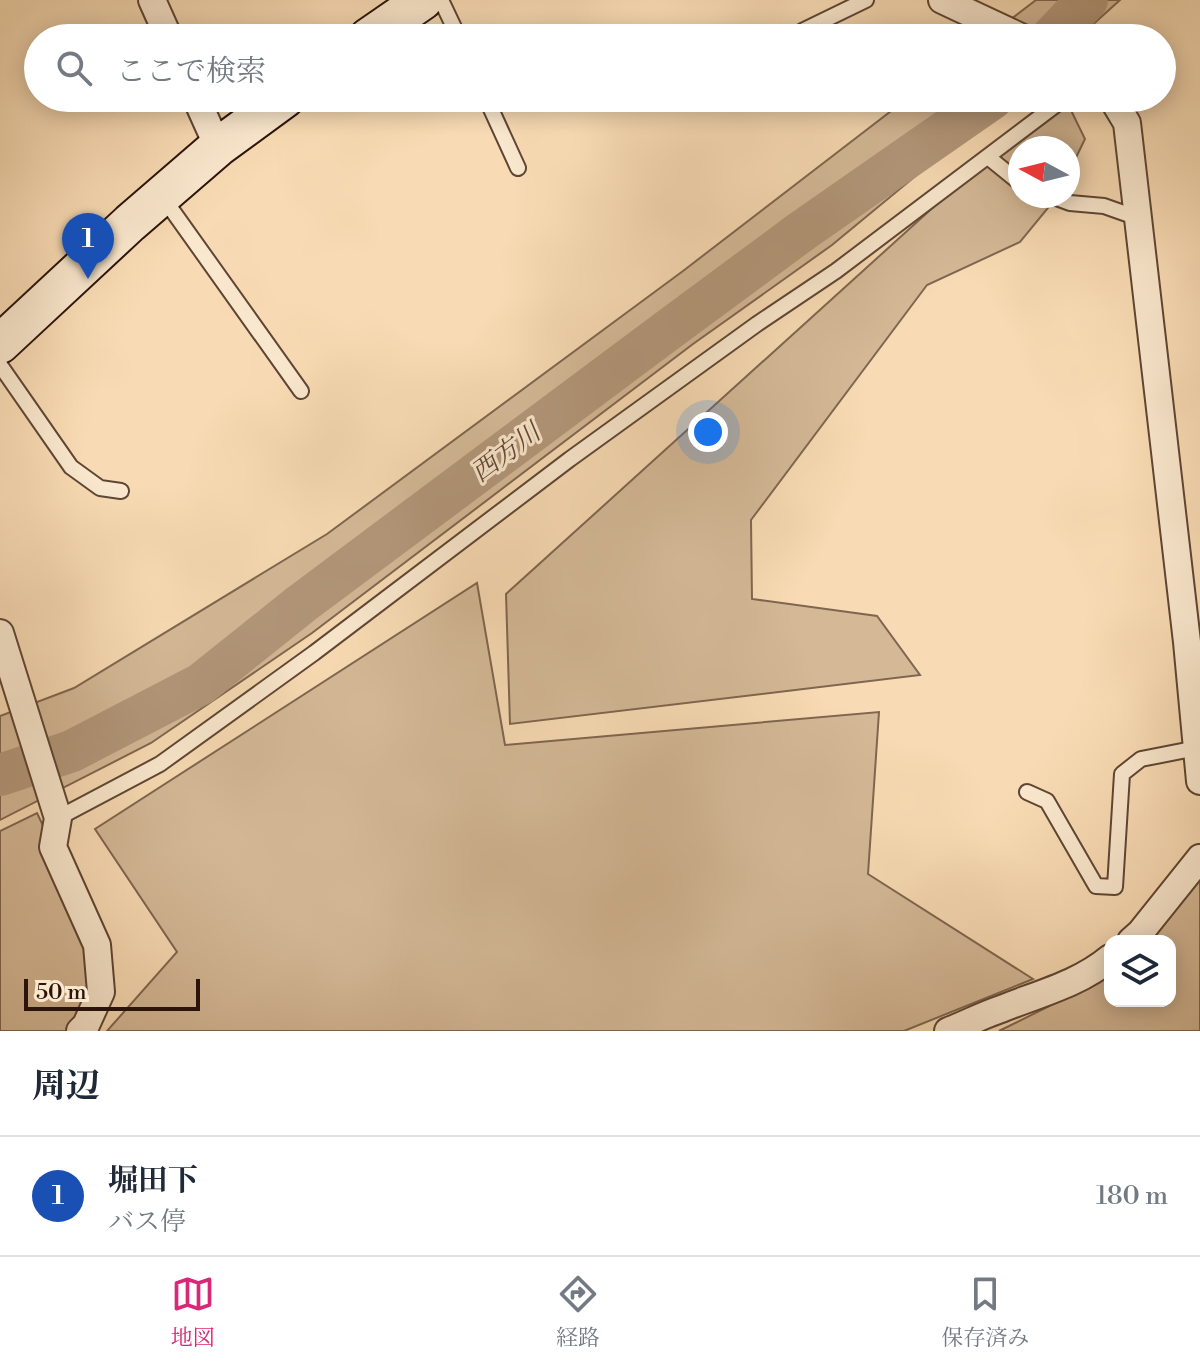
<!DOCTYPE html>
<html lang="ja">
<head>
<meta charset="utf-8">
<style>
  body { margin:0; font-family:"Libre Bodoni","Noto Serif JP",serif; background:#f6f6f7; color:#1f2937 }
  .controls { position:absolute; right:24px; bottom:24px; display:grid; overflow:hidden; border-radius:16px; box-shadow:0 4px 20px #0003 }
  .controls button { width:72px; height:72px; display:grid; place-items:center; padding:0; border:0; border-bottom:2px solid #e0e1e3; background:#fff; color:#1f2937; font:40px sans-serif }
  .compass { position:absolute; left:1008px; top:136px; width:72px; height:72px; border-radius:50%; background:#fff; box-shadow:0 4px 20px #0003; rotate:277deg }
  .scale { position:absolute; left:24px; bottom:20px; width:176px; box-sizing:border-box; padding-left:8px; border:4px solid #2c140a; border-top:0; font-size:22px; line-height:28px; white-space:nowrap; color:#2c140a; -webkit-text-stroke:6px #fae8ce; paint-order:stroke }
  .you { position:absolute; left:708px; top:432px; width:28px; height:28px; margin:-20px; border:6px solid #fff; border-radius:50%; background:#1a73e8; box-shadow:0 0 0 12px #1a73e833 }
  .badge { display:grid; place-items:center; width:52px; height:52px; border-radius:50%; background:#db2777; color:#fff; font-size:26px; font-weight:700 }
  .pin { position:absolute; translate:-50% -66px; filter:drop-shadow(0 2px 4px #0008) }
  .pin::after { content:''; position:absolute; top:42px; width:28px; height:24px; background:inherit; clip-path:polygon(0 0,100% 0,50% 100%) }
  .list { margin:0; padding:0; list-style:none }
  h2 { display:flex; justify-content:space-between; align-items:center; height:104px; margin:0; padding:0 32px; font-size:34px }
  h2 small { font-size:26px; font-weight:400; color:#747a83 }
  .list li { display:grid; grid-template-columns:52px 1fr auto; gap:24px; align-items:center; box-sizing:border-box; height:120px; padding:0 32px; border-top:2px solid #e0e1e3 }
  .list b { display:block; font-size:30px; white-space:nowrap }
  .list p { margin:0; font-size:26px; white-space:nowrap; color:#747a83 }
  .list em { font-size:26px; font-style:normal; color:#747a83 }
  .icon { flex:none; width:44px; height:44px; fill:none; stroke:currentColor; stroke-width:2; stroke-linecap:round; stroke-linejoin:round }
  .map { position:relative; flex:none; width:1200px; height:1031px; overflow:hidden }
  .search { position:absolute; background:#fff; box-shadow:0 4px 20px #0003; left:24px; right:24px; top:24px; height:88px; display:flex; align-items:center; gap:20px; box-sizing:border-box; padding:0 28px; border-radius:44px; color:#747a83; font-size:30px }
  .sheet { height:224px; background:#fff }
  nav { display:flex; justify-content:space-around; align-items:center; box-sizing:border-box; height:112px; border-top:2px solid #e0e1e3; background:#fff; font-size:22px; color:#747a83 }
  nav a { display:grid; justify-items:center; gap:4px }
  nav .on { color:#db2777 }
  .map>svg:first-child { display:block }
  .green { fill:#d5b997; stroke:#806650; stroke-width:2 }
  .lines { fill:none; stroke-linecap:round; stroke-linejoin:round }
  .river { stroke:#b3977a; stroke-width:42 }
  .lane-casing { stroke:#5f4634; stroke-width:18 }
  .street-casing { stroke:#5f4634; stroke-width:30 }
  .secondary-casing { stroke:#2c140a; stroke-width:42 }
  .lane { stroke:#fae8ce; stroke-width:14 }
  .street { stroke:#fae8ce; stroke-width:26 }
  .secondary { stroke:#fae8ce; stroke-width:38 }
  .labels { text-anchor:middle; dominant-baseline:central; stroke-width:6; stroke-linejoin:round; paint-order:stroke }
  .water-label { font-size:26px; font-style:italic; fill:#624837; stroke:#fae8ce }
</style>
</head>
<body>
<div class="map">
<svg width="1200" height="1031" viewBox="0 0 1200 1031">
  <rect width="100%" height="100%" fill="#f8dbb4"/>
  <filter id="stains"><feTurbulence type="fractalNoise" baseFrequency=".0025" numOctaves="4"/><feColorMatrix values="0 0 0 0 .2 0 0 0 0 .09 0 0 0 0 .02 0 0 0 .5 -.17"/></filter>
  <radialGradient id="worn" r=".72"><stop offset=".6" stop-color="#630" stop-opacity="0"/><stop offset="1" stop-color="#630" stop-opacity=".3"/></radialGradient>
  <g class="green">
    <path d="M 1036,0 L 1120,0 L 1078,38 L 986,38 Z"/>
    <path d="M 908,98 L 1010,98 L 832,245 L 693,344 L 312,633 L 151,743 L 0,820 L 0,716 L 74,688 L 327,534 L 683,271 Z"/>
    <path d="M 1065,98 L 1085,139 L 1068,174 L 1068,148 L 1020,148 L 1020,196 L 1057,197 L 1020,242 L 927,285 L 751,520 L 752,599 L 877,616 L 920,675 L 510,724 L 506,594 L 991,155 Z"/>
    <path d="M 477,583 L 505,745 L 879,712 L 868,874 L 1033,979 L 904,1031 L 107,1031 L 177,952 L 95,829 Z"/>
    <path d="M 37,813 L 53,847 L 100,976 L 79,1031 L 0,1031 L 0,831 Z"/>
    <path d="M 1200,880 L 1200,1031 L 999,1031 L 1110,976 L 1110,1001 L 1170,1001 L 1170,941 L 1143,941 Z"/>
  </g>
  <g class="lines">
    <g class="river">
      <path d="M 1051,38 L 1087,0"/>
      <path d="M 0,775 L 72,751 L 201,684 L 301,604 L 668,330 L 802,231 L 993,98"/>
    </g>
    <g class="lane-casing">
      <g id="lane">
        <path d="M 441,0 L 459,38"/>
        <path d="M 802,31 L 866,0"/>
        <path d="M 486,98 L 518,168"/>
        <path d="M 988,157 L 1020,183"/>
        <path d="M 162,196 L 301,391"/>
        <path d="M 1051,196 L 1070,203 L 1104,206 L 1138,218"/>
        <path d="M 0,365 L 71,467 L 100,488 L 121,491"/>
        <path d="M 1027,792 L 1047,801 L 1096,886 L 1115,887 L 1122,774 L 1141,759 L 1197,748"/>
        <path d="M 58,818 L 160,764 L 314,653 L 570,459 L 757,324 L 836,271 L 1065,98"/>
      </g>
    </g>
    <g class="street-casing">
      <g id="street">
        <path d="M 152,0 L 169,38"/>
        <path d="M 942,0 L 1023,38"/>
        <path d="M 196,98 L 218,147"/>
        <path d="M 1112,98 L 1127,123 L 1187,642 L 1200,781"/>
        <path d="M 0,633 L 58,818 L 53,847 L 97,945 L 101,992 L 86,1025 L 80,1031"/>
        <path d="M 1131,941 L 1140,933 L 1200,858"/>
        <path d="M 948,1031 C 966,1024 983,1015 1001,1009 C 1038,994 1079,984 1110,958"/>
      </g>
    </g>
    <g class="secondary-casing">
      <g id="secondary">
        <path d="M 368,38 L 423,0"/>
        <path d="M 0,344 L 130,223 L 218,147 L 285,98"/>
      </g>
    </g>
    <use href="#lane" class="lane"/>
    <use href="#street" class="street"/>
    <use href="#secondary" class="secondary"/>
  </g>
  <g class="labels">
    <g class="water-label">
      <text transform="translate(506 453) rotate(-37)">西方川</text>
    </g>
  </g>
  <rect width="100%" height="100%" filter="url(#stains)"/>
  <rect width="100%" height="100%" fill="url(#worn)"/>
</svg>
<div class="controls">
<button><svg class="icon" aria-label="layers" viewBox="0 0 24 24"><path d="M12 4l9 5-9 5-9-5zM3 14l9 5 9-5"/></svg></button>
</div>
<svg class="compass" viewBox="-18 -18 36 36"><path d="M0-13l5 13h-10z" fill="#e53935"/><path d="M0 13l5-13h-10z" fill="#747a83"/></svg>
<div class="scale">50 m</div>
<div class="you"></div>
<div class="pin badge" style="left:88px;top:279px;background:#1a4fb4">1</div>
<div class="search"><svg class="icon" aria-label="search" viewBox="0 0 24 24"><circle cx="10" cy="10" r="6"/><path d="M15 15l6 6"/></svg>ここで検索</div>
</div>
<section class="sheet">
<h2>周辺<small></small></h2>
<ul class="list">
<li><span class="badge" style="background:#1a4fb4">1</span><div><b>堀田下</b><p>バス停</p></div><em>180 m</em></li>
</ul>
</section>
<nav>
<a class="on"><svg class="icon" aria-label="map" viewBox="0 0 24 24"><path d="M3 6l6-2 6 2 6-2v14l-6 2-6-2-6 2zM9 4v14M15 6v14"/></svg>地図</a>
<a><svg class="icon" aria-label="directions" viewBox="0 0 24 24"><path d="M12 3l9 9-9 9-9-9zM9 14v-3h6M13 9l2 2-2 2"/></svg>経路</a>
<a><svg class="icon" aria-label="saved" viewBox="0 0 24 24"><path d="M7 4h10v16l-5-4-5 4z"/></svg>保存済み</a>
</nav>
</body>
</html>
